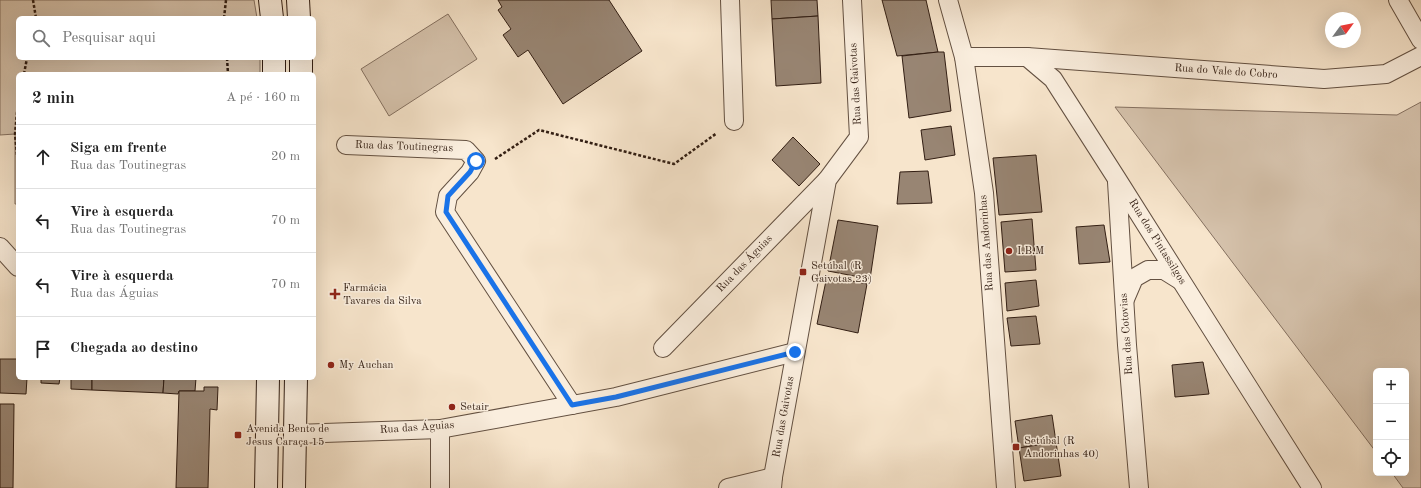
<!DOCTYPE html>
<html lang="pt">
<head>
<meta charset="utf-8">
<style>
  body { margin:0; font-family:"Old Standard TT",serif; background:#f2f2f2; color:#222 }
  .controls { position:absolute; right:12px; bottom:12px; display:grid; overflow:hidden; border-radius:6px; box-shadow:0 4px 16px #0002 }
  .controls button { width:36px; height:36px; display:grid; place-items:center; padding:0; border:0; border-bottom:1px solid #e0e0e0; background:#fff; color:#222; font:20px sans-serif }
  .compass { position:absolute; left:1325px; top:12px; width:36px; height:36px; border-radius:50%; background:#fff; box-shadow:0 4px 16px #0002; rotate:57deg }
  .stop { position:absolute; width:12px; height:12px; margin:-9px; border:3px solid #1a73e8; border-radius:50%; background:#fff }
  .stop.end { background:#1a73e8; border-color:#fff; box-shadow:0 1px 4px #0008 }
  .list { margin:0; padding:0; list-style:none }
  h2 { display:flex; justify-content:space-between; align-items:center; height:52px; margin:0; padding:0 16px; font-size:17px }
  h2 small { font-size:13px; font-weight:400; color:#767676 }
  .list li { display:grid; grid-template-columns:26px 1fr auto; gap:12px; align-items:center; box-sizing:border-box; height:64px; padding:0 16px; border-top:1px solid #e0e0e0 }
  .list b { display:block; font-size:15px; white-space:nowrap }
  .list p { margin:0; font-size:13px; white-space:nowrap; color:#767676 }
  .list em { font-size:13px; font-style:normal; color:#767676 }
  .icon { flex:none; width:22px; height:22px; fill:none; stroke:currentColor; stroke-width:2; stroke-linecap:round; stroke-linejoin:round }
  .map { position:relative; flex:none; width:1421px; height:488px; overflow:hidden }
  .search { position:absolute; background:#fff; box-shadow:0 4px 16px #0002; left:16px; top:16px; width:300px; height:44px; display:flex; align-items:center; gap:10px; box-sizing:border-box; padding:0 14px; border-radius:6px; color:#767676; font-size:15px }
  .panel { position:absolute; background:#fff; box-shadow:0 4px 16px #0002; left:16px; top:72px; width:300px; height:308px; border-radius:6px }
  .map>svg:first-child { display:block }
  .green { fill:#d6c3ad; stroke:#847060 }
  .building { fill:#988573; stroke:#321e13 }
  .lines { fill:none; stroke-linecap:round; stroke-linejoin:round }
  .minor-casing { stroke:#635041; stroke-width:20 }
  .secondary-casing { stroke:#321e13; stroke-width:24 }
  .path { stroke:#321e13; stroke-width:2.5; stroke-dasharray:3 2; stroke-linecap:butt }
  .minor { stroke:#faeede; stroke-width:18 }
  .secondary { stroke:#faeede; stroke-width:22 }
  .route { stroke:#1a73e8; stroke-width:5 }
  .poi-dot { fill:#8f2418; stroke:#faeede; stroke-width:1.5 }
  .labels { text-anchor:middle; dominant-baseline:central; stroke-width:3; stroke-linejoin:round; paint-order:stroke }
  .street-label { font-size:11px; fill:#321e13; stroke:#faeede }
  .poi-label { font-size:11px; fill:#321e13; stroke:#faeede; text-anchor:start }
</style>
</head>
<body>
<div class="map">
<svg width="1421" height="488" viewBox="0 0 1421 488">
  <rect width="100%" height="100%" fill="#f7e5cc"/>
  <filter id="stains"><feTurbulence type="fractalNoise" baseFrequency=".005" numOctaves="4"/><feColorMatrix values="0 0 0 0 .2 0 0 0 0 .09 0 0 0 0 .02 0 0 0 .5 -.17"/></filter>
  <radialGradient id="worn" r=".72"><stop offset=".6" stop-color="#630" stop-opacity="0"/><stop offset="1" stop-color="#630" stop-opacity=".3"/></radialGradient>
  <g class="green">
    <path d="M 0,0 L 254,0 L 257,18 L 18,18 L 18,58 L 260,58 L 260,74 L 18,74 L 18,204 L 15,204 L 15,134 L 0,135 Z"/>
    <path d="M 448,14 L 477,59 L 389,116 L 361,69 Z"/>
    <path d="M 1421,102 L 1421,488 L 1403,488 L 1392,473 L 1406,473 L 1406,371 L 1376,371 L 1376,452 L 1115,107 L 1397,115 Z"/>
  </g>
  <g class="building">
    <path d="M 498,0 L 609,0 L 642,51 L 563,104 L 528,50 L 518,57 L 503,35 L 511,29 L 498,10 L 502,7 Z"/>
    <path d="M 771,0 L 817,0 L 818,16 L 772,19 Z"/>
    <path d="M 882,0 L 926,0 L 938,52 L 897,56 Z"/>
    <path d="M 818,16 L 821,83 L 776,86 L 772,19 Z"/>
    <path d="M 938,52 L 944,52 L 951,111 L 909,118 L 902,56 Z"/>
    <path d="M 951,126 L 955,155 L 925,160 L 921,130 Z"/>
    <path d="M 793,137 L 820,164 L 799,186 L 772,160 Z"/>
    <path d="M 1036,155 L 1042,212 L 999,215 L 993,158 Z"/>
    <path d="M 928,171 L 932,203 L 897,204 L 900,172 Z"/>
    <path d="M 1032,219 L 1036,270 L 1005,272 L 1001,222 Z"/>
    <path d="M 838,220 L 878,226 L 870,279 L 828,271 Z"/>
    <path d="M 1104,225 L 1110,262 L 1079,264 L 1076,227 Z"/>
    <path d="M 827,276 L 867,284 L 858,333 L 817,324 Z"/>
    <path d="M 1036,280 L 1039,306 L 1007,311 L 1005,283 Z"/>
    <path d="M 1036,316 L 1040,344 L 1011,346 L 1007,318 Z"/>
    <path d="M 0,359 L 18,359 L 18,378 L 27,378 L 26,394 L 0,393 Z"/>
    <path d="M 1203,362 L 1209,394 L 1175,397 L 1172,365 Z"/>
    <path d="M 41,378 L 60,378 L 59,384 L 41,383 Z"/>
    <path d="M 71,378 L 92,378 L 92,390 L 71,389 Z"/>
    <path d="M 92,378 L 164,378 L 163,393 L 92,390 Z"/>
    <path d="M 164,378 L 196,378 L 195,391 L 179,391 L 178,394 L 163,393 Z"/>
    <path d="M 204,387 L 218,387 L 217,410 L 210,409 L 208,488 L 176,488 L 179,391 L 204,391 Z"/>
    <path d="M 0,404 L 14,404 L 13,488 L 0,488 Z"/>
    <path d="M 1052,415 L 1056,442 L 1019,448 L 1015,421 Z"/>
    <path d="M 1056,442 L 1061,476 L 1024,481 L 1019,448 Z"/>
  </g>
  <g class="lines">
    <g class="minor-casing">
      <g id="minor">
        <path d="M 730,0 L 734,121"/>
        <path d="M 948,0 L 964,57 L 984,193 L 1006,488"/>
        <path d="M 1398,0 L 1421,40"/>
        <path d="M 964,57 L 1027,57 L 1053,79 L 1117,179 L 1312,488"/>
        <path d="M 1027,57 L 1324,79 L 1386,74 L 1421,56"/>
        <path d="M 346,145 L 466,150 L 476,161 L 470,172 L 448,196 L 445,212 L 572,405"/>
        <path d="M 1117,182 L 1127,345 L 1139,488"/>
        <path d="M 0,247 L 18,267"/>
        <path d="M 1125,299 L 1134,278 L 1148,270 L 1164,270 L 1180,280"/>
        <path d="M 663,348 L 827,180"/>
        <path d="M 295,434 L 440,429 L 616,397 L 795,352"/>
        <path d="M 440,488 L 440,429"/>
        <path d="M 728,488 L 773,477"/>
        <path d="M 772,488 L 773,477 L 827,180 L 859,137 L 852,0"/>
      </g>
    </g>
    <g class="secondary-casing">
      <g id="secondary">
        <path d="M 270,0 L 272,18"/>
        <path d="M 298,0 L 299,18"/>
        <path d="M 301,58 L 301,74"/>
        <path d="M 274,74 L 274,58"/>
        <path d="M 266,488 L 268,378"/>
        <path d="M 294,488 L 296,378"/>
      </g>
    </g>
    <g class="path">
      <path d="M 33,0 L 36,18"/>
      <path d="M 224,18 L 226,0"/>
      <path d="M 227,58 L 228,74"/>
      <path d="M 24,74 L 27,58"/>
      <path d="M 18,102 L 15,134 L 18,165"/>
      <path d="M 495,159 L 539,130 L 674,164 L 717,133"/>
    </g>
    <use href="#minor" class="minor"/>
    <use href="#secondary" class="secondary"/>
  </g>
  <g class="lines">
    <path class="route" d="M 476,161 L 470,172 L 448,196 L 446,212 L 572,405 L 616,397 L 795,352"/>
  </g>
  <g class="poi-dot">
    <circle cx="1009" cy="251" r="4"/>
    <rect x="799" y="268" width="8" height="8" rx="2"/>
    <path d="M333 288h4v4h4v4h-4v4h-4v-4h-4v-4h4z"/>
    <circle cx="331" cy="365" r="4"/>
    <circle cx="452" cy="407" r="4"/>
    <rect x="234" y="431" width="8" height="8" rx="2"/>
    <rect x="1012" y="443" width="8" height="8" rx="2"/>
  </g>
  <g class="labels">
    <g class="street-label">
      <text transform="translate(1226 72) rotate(4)">Rua do Vale do Cobro</text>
      <text transform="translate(856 84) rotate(-93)">Rua das Gaivotas</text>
      <text transform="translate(404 147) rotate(2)">Rua das Toutinegras</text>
      <text transform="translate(1157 242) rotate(58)">Rua dos Pintassilgos</text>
      <text transform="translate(987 243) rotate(-94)">Rua das Andorinhas</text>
      <text transform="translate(745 264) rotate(-46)">Rua das Águias</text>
      <text transform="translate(1127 334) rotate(-94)">Rua das Cotovias</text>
      <text transform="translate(784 417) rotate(-80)">Rua das Gaivotas</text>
      <text transform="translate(417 428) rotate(-4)">Rua das Águias</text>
    </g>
    <g class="poi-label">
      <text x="1017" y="251">I.B.M</text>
      <text x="811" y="266">Setúbal (R<tspan x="811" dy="13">Gaivotas 23)</tspan></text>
      <text x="343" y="288">Farmácia<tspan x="343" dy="13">Tavares da Silva</tspan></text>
      <text x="339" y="365">My Auchan</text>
      <text x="460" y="407">Setair</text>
      <text x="246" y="429">Avenida Bento de<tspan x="246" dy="13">Jesus Caraça 15</tspan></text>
      <text x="1024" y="441">Setúbal (R<tspan x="1024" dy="13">Andorinhas 40)</tspan></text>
    </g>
  </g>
  <rect width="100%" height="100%" filter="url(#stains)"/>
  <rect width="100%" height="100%" fill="url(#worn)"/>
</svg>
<div class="controls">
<button>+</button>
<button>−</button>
<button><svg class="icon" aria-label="locate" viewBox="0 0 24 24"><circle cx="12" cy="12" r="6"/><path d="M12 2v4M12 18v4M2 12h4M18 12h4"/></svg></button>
</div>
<svg class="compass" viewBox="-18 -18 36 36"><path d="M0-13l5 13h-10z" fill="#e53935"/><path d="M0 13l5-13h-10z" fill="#767676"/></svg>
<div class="stop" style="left:476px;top:161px"></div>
<div class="stop end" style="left:795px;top:352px"></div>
<div class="search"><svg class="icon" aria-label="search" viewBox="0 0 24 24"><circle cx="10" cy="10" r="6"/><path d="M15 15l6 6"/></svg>Pesquisar aqui</div>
<section class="panel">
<h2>2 min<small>A pé · 160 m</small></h2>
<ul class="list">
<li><svg class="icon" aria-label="ahead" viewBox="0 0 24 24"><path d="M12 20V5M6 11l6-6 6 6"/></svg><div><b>Siga em frente</b><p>Rua das Toutinegras</p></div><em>20 m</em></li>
<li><svg class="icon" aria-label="left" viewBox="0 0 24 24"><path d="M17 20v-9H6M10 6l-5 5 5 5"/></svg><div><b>Vire à esquerda</b><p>Rua das Toutinegras</p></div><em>70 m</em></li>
<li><svg class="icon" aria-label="left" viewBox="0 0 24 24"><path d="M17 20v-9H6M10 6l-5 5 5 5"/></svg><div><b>Vire à esquerda</b><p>Rua das Águias</p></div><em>70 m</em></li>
<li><svg class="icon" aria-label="arrive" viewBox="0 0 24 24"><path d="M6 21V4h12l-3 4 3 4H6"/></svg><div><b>Chegada ao destino</b></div></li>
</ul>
</section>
</div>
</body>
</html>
